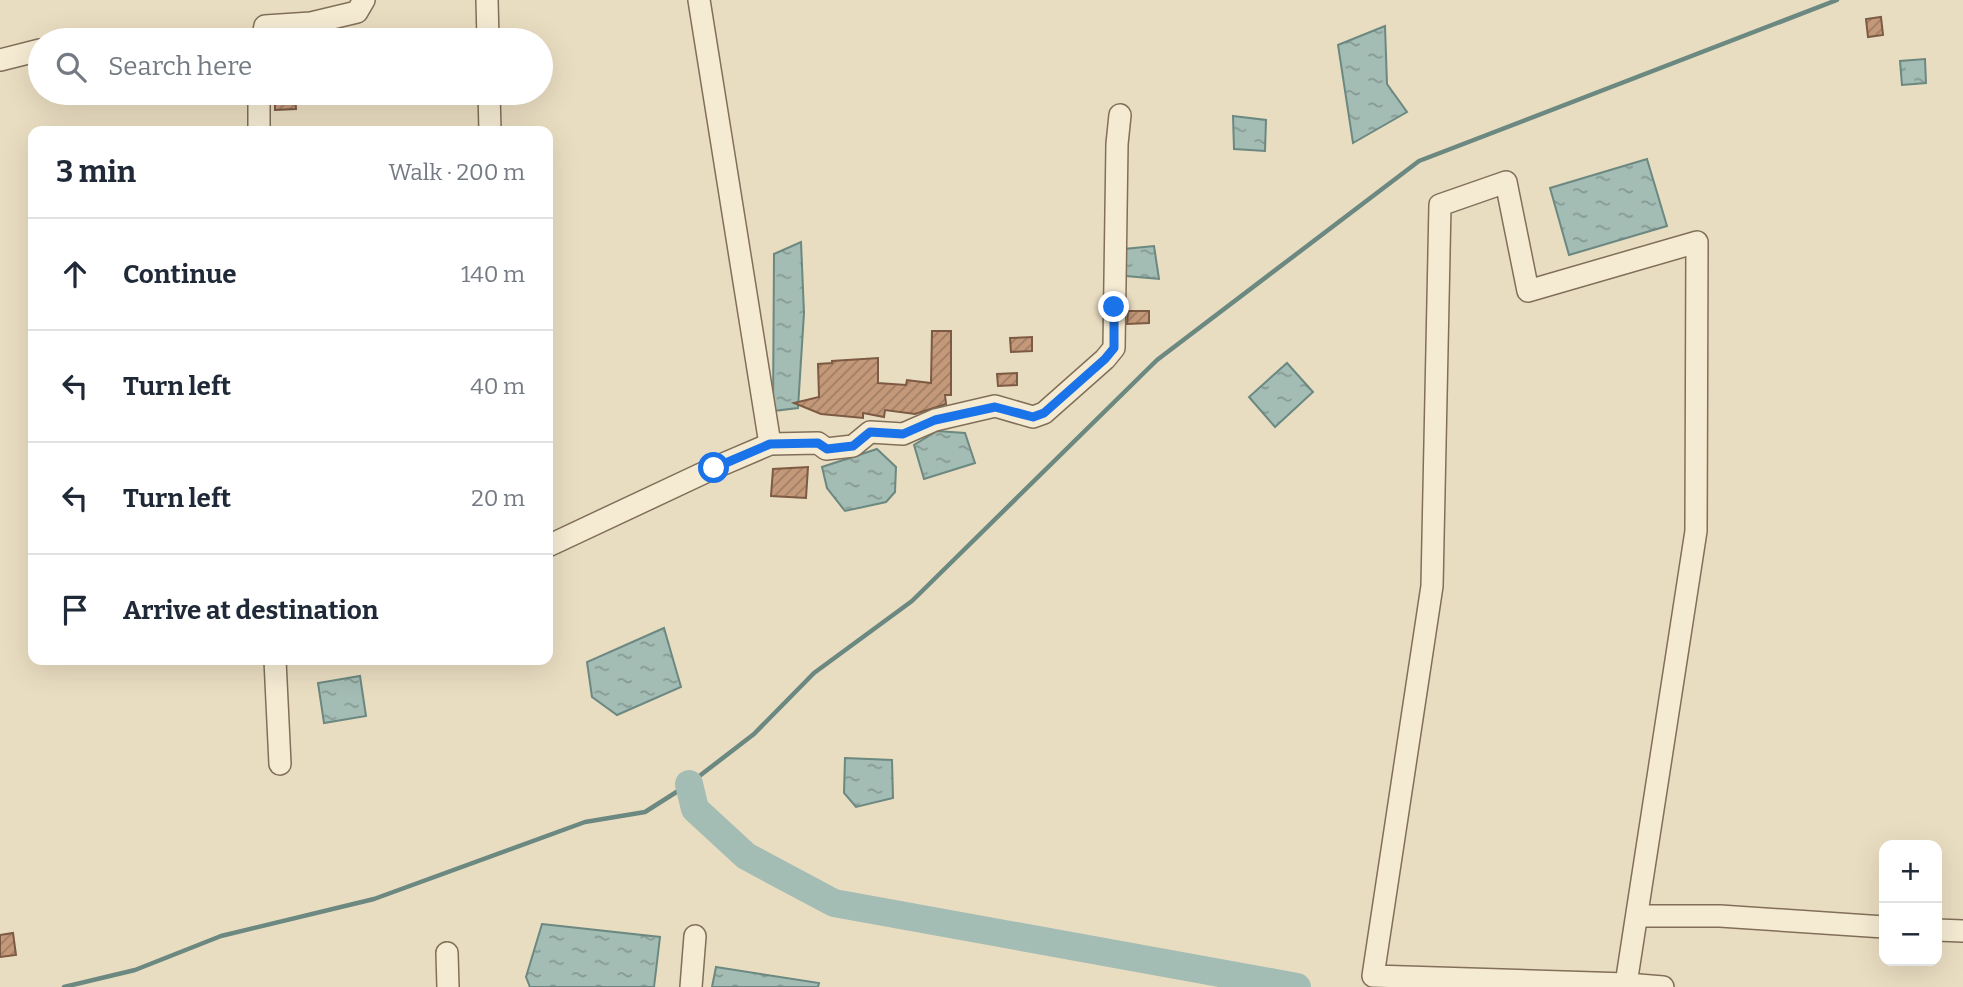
<!DOCTYPE html>
<html lang="en">
<head>
<meta charset="utf-8">
<style>
  body { margin:0; font-family:Bitter,serif; background:#f2f2f3; color:#1f2937 }
  .controls { position:absolute; right:21px; bottom:21px; display:grid; overflow:hidden; border-radius:14px; box-shadow:0 7px 28px #0002 }
  .controls button { width:63px; height:63px; display:grid; place-items:center; padding:0; border:0; border-bottom:2px solid #e0e1e3; background:#fff; color:#1f2937; font:35px sans-serif }
  .stop { position:absolute; width:21px; height:21px; margin:-16px; border:5px solid #1a73e8; border-radius:50%; background:#fff }
  .stop.end { background:#1a73e8; border-color:#fff; box-shadow:0 2px 7px #0008 }
  .list { margin:0; padding:0; list-style:none }
  h2 { display:flex; justify-content:space-between; align-items:center; height:91px; margin:0; padding:0 28px; font-size:30px }
  h2 small { font-size:23px; font-weight:400; color:#747a83 }
  .list li { display:grid; grid-template-columns:46px 1fr auto; gap:21px; align-items:center; box-sizing:border-box; height:112px; padding:0 28px; border-top:2px solid #e0e1e3 }
  .list b { display:block; font-size:26px; white-space:nowrap }
  .list em { font-size:23px; font-style:normal; color:#747a83 }
  .icon { flex:none; width:38px; height:38px; fill:none; stroke:currentColor; stroke-width:2; stroke-linecap:round; stroke-linejoin:round }
  .map { position:relative; flex:none; width:1963px; height:987px; overflow:hidden }
  .search { position:absolute; background:#fff; box-shadow:0 7px 28px #0002; left:28px; top:28px; width:525px; height:77px; display:flex; align-items:center; gap:18px; box-sizing:border-box; padding:0 24px; border-radius:38px; color:#747a83; font-size:26px }
  .panel { position:absolute; background:#fff; box-shadow:0 7px 28px #0002; left:28px; top:126px; width:525px; height:539px; border-radius:14px }
  .map>svg:first-child { display:block }
  .water { fill:url(#water-ripples); stroke:#6b8881; stroke-width:2 }
  .lines { fill:none; stroke-linecap:round; stroke-linejoin:round }
  .stream { stroke:#6b8881; stroke-width:4.5 }
  .river { stroke:#a3bcb4; stroke-width:28 }
  .building { fill:url(#building-hatch); stroke:#7d5a43; stroke-width:2 }
  .minor-casing { stroke:#816f5a; stroke-width:24 }
  .minor { stroke:#f5ebd3; stroke-width:21 }
  .route { stroke:#1a73e8; stroke-width:9 }
</style>
</head>
<body>
<div class="map">
<svg width="1963" height="987" viewBox="0 0 1963 987">
  <defs>
    <pattern id="water-ripples" width="26" height="14" patternUnits="userSpaceOnUse" patternTransform="scale(1.75)"><rect width="26" height="14" fill="#a3bcb4"/><path d="M2 4q2-2 4 0t4 0M15 11q2-2 4 0t4 0" fill="none" stroke="#859992"/></pattern>
    <pattern id="building-hatch" width="6" height="6" patternUnits="userSpaceOnUse" patternTransform="scale(1.75)"><rect width="6" height="6" fill="#c4997a"/><path d="M-1 1l2-2M0 6l6-6M5 7l2-2" fill="none" stroke="#a07d63"/></pattern>
  </defs>
  <rect width="100%" height="100%" fill="#e9ddc1"/>
  <g class="water">
    <path d="M 1385,26 L 1387,84 L 1407,112 L 1353,143 L 1338,45 Z"/>
    <path d="M 1925,59 L 1926,83 L 1902,85 L 1900,61 Z"/>
    <path d="M 1233,116 L 1266,120 L 1265,151 L 1234,149 Z"/>
    <path d="M 1647,159 L 1667,226 L 1569,255 L 1550,188 Z"/>
    <path d="M 801,242 L 804,313 L 798,408 L 773,411 L 774,254 Z"/>
    <path d="M 1154,246 L 1159,279 L 1126,276 L 1124,249 Z"/>
    <path d="M 1287,363 L 1313,392 L 1275,427 L 1249,397 Z"/>
    <path d="M 937,431 L 965,433 L 975,463 L 924,479 L 914,445 Z"/>
    <path d="M 877,449 L 896,467 L 895,492 L 886,502 L 845,511 L 827,488 L 822,467 Z"/>
    <path d="M 664,628 L 681,687 L 617,715 L 592,697 L 587,662 Z"/>
    <path d="M 360,676 L 366,716 L 324,723 L 318,683 Z"/>
    <path d="M 845,758 L 892,760 L 893,798 L 856,807 L 844,793 Z"/>
    <path d="M 542,924 L 660,937 L 654,987 L 530,987 L 526,977 Z"/>
    <path d="M 716,967 L 819,983 L 818,987 L 712,987 Z"/>
  </g>
  <g class="lines">
    <path class="stream" d="M 64,987 L 135,970 L 221,936 L 374,899 L 585,822 L 645,812 L 689,784 L 754,734 L 814,673 L 912,601 L 1157,360 L 1419,161 L 1837,0"/>
    <path class="river" d="M 689,784 L 695,809 L 746,856 L 834,903 L 1297,987"/>
  </g>
  <g class="building">
    <path d="M 1881,17 L 1883,35 L 1868,37 L 1866,19 Z"/>
    <path d="M 275,94 L 295,94 L 296,109 L 275,110 Z"/>
    <path d="M 1128,311 L 1149,311 L 1149,323 L 1127,324 Z"/>
    <path d="M 932,331 L 951,331 L 951,395 L 945,395 L 946,404 L 915,414 L 885,410 L 884,417 L 863,413 L 863,418 L 821,414 L 794,403 L 819,397 L 818,364 L 832,363 L 832,361 L 878,358 L 878,383 L 906,385 L 907,380 L 931,383 Z"/>
    <path d="M 1032,337 L 1032,351 L 1011,352 L 1010,338 Z"/>
    <path d="M 1017,373 L 1017,385 L 998,386 L 997,374 Z"/>
    <path d="M 808,467 L 806,498 L 771,496 L 773,469 Z"/>
    <path d="M 13,933 L 16,955 L 0,957 L 0,935 Z"/>
  </g>
  <g class="lines">
    <g class="minor-casing">
      <g id="minor">
        <path d="M 487,0 L 488,40"/>
        <path d="M 699,0 L 770,444"/>
        <path d="M 262,40 L 265,26 L 311,23 L 357,12 L 364,0"/>
        <path d="M 0,60 L 40,50"/>
        <path d="M 259,93 L 259,131"/>
        <path d="M 489,93 L 490,131"/>
        <path d="M 1506,182 L 1528,291 L 1697,242 L 1696,531 L 1626,984 L 1373,976 L 1432,586 L 1440,205 Z"/>
        <path d="M 548,546 L 714,468 L 770,444 L 818,443 L 826,449 L 853,446 L 870,432 L 903,434 L 935,420 L 995,406 L 1033,417 L 1044,413 L 1105,359 L 1114,348 L 1117,144 L 1120,115"/>
        <path d="M 275,660 L 280,764"/>
        <path d="M 1637,916 L 1720,916 L 1884,927"/>
        <path d="M 1937,930 L 1963,931"/>
        <path d="M 447,953 L 448,987"/>
        <path d="M 1626,984 L 1663,987"/>
        <path d="M 691,987 L 695,936"/>
      </g>
    </g>
    <use href="#minor" class="minor"/>
  </g>
  <g class="lines">
    <path class="route" d="M 714,468 L 770,444 L 818,443 L 827,449 L 853,446 L 870,432 L 903,434 L 935,420 L 995,407 L 1033,417 L 1044,413 L 1105,359 L 1114,348 L 1114,307"/>
  </g>
</svg>
<div class="controls">
<button>+</button>
<button>−</button>
</div>
<div class="stop" style="left:714px;top:468px"></div>
<div class="stop end" style="left:1114px;top:307px"></div>
<div class="search"><svg class="icon" aria-label="search" viewBox="0 0 24 24"><circle cx="10" cy="10" r="6"/><path d="M15 15l6 6"/></svg>Search here</div>
<section class="panel">
<h2>3 min<small>Walk · 200 m</small></h2>
<ul class="list">
<li><svg class="icon" aria-label="ahead" viewBox="0 0 24 24"><path d="M12 20V5M6 11l6-6 6 6"/></svg><div><b>Continue</b></div><em>140 m</em></li>
<li><svg class="icon" aria-label="left" viewBox="0 0 24 24"><path d="M17 20v-9H6M10 6l-5 5 5 5"/></svg><div><b>Turn left</b></div><em>40 m</em></li>
<li><svg class="icon" aria-label="left" viewBox="0 0 24 24"><path d="M17 20v-9H6M10 6l-5 5 5 5"/></svg><div><b>Turn left</b></div><em>20 m</em></li>
<li><svg class="icon" aria-label="arrive" viewBox="0 0 24 24"><path d="M6 21V4h12l-3 4 3 4H6"/></svg><div><b>Arrive at destination</b></div></li>
</ul>
</section>
</div>
</body>
</html>
